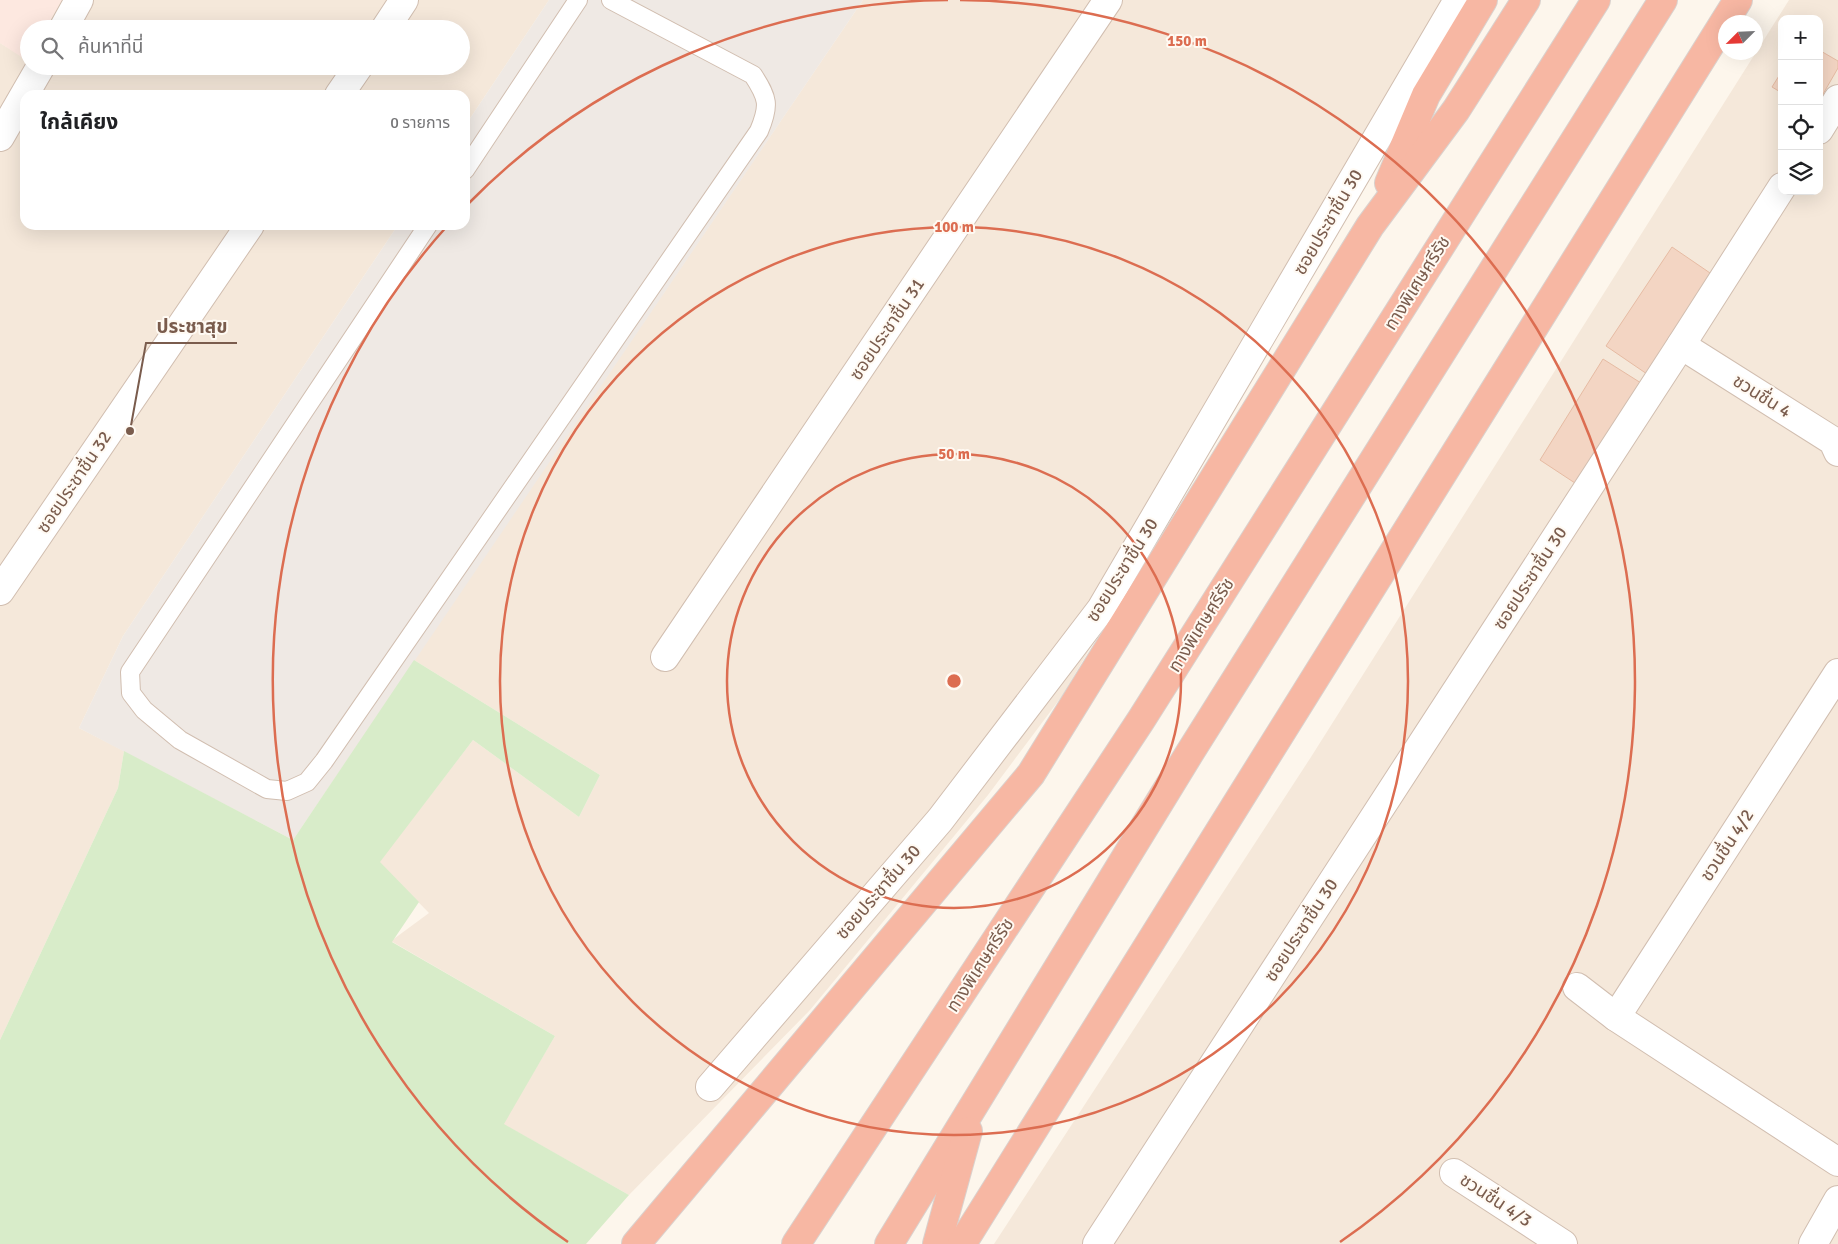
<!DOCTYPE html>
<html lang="th">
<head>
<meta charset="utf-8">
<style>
  body { margin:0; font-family:Signika,"Noto Sans Thai",sans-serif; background:#f2f2f2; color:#202124 }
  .controls { position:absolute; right:15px; top:15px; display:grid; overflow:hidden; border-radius:10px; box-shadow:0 5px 20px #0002 }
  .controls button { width:45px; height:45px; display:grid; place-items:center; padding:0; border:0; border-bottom:1px solid #e0e0e0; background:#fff; color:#202124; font:25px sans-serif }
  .compass { position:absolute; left:1718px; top:15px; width:45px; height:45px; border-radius:50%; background:#fff; box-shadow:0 5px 20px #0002; rotate:246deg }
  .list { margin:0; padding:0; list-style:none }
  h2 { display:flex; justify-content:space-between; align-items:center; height:65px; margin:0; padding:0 20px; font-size:21px }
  h2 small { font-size:16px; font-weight:400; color:#757577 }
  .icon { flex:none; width:28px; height:28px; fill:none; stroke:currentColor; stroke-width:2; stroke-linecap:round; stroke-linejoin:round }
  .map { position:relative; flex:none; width:1838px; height:1244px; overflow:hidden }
  .search { position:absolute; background:#fff; box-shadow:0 5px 20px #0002; left:20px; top:20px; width:450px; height:55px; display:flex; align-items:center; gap:12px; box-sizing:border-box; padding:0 18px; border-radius:28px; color:#757577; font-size:19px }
  .panel { position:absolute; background:#fff; box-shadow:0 5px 20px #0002; left:20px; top:90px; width:450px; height:140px; border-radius:15px }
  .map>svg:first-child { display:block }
  .residential { fill:#f5e8da; fill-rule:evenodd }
  .commercial { fill:#fde8e0 }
  .industrial { fill:#efe9e4 }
  .green { fill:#d8ecc9 }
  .building { fill:#f3d5c3; stroke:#e6bba3 }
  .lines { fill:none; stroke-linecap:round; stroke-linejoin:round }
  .service-casing { stroke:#d1beb0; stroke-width:20 }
  .minor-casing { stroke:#d1beb0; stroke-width:30 }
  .motorway-casing { stroke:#dad1cd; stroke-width:30 }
  .service { stroke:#fff; stroke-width:18 }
  .minor { stroke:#fff; stroke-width:28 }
  .motorway { stroke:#f7b7a3; stroke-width:28 }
  .ring { fill:none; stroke:#dc6d51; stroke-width:2.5 }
  .labels { text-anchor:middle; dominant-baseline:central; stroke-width:4; stroke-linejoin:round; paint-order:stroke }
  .street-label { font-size:18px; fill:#7a5c4d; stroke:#fffaf3 }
  .centre { fill:#dc6d51; stroke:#fffaf3; stroke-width:2.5 }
  .ring-label { font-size:15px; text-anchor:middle; font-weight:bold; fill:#dc6d51; stroke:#fffaf3; stroke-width:4; stroke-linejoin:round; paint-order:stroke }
  .leader { fill:none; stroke:#7a5c4d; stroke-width:2 }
  .callout-dot { fill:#7a5c4d; stroke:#fffaf3; stroke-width:2 }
  .callout-label { font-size:19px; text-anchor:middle; font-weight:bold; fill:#7a5c4d; stroke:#fffaf3; stroke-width:4; stroke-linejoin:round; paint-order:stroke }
</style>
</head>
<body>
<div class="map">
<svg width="1838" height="1244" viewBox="0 0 1838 1244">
  <rect width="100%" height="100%" fill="#fdf6ec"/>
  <g class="residential">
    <path d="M 62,0 L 549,0 L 465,126 L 465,95 L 25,95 L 25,225 L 398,225 L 123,636 L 79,728 L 124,751 L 118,788 L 0,1040 L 0,43 L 26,59 L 29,55 L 29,66 L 461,66 L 461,29 L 45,29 Z"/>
    <path d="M 863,0 L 1466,0 L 1354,201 L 1062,696 L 988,795 L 810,1010 L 629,1195 L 503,1124 L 555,1036 L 391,941 L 429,913 L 379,862 L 473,740 L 579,817 L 600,775 L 414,660 Z"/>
    <path d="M 1789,0 L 1838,0 L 1838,1244 L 994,1244 L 1311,757 ZM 1782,19 L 1819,19 L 1819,191 L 1782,191 Z"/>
  </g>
  <path class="commercial" d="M 0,0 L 62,0 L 45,29 L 29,29 L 29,55 L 26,60 L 0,43 Z"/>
  <path class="industrial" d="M 549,0 L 863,0 L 293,840 L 79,728 L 123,636 L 398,225 L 465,225 L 465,126 Z"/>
  <path class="green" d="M 414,660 L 600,775 L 579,817 L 473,740 L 380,862 L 419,902 L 392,942 L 555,1036 L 504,1124 L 629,1195 L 586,1244 L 0,1244 L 0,1040 L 118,788 L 124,751 L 293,840 Z"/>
  <g class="building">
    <path d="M 1819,50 L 1838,61 L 1838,68 L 1819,101 Z"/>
    <path d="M 1782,71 L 1782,93 L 1772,87 Z"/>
    <path d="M 1672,247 L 1713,275 L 1647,374 L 1606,346 Z"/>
    <path d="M 1603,359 L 1641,383 L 1578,485 L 1540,460 Z"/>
  </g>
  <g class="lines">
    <g class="service-casing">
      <g id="service">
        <path d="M 465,170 L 578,0"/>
        <path d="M 428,225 L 130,672 L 131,693 L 144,710 L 180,740 L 267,789 L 287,791 L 307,782 L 324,761 L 759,131 C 770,105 768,98 753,75 L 611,0"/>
      </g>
    </g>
    <g class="minor-casing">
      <g id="minor">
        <path d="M 63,29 L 79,0"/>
        <path d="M 385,29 L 404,0"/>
        <path d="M 339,95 L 359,66"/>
        <path d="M 1819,130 L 1838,99"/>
        <path d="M 0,137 L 41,66"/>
        <path d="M 1681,345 L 1833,441 L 1838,452"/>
        <path d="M 0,591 L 250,225"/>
        <path d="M 665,657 L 1108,0"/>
        <path d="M 1577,987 L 1616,1017 L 1838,1162"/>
        <path d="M 1616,1017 L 1838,673"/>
        <path d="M 710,1087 L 940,820 L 1101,609 L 1458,0"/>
        <path d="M 1454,1173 L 1563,1244"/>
        <path d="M 1097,1244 L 1681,345 L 1782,187"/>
        <path d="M 1813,1244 L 1838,1200"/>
      </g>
    </g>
    <g class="motorway-casing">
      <g id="motorway">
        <path d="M 1389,183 L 1426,95 L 1483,0"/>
        <path d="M 636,1244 L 1031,774 L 1370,226 L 1456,110 L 1526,0"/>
        <path d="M 796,1244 L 1141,720 L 1596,0"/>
        <path d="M 889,1244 L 1189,754 L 1663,0"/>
        <path d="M 937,1244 L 968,1131"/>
        <path d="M 962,1244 L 1738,0"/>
      </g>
    </g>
    <use href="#service" class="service"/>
    <use href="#minor" class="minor"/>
    <use href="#motorway" class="motorway"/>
  </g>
  <g class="ring">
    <circle cx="954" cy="681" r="227"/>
    <circle cx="954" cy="681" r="454"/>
    <path d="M568 1242A681 681 0 0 1 448 225M468 204A681 681 0 0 1 948 0M960 0A681 681 0 0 1 1340 1242"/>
  </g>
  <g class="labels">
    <g class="street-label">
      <text transform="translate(1328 222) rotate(-60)">ซอยประชาชื่น 30</text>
      <text transform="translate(1417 283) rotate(-58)">ทางพิเศษศรีรัช</text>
      <text transform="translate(887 329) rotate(-56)">ซอยประชาชื่น 31</text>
      <text transform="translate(1762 396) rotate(32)">ชวนชื่น 4</text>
      <text transform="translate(74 482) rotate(-56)">ซอยประชาชื่น 32</text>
      <text transform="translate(1122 570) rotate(-58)">ซอยประชาชื่น 30</text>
      <text transform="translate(1530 578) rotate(-57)">ซอยประชาชื่น 30</text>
      <text transform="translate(1201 625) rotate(-58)">ทางพิเศษศรีรัช</text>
      <text transform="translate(1727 845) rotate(-57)">ชวนชื่น 4/2</text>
      <text transform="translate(878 892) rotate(-49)">ซอยประชาชื่น 30</text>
      <text transform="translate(1301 930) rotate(-57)">ซอยประชาชื่น 30</text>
      <text transform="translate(980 965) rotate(-57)">ทางพิเศษศรีรัช</text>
      <text transform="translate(1496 1200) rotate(33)">ชวนชื่น 4/3</text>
    </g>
  </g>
  <circle cx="954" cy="681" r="8" class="centre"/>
  <g class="ring-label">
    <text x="1187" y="46">150 m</text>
    <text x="954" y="232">100 m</text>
    <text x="954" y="459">50 m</text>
  </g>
  <path class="leader" d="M130 431L146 343H237"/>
  <circle class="callout-dot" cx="130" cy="431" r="5"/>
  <g class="callout-label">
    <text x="192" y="333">ประชาสุข</text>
  </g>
</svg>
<div class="controls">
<button>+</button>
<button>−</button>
<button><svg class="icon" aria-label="locate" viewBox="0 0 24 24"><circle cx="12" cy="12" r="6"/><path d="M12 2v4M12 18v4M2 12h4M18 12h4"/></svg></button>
<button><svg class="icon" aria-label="layers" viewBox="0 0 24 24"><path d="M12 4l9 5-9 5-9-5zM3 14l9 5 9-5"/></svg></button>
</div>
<svg class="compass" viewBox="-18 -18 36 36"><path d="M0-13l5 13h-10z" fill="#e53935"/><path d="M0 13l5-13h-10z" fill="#757577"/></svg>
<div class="search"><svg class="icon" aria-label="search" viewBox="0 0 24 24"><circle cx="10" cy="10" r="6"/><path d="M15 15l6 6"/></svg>ค้นหาที่นี่</div>
<section class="panel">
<h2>ใกล้เคียง<small>0 รายการ</small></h2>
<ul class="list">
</ul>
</section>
</div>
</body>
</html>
